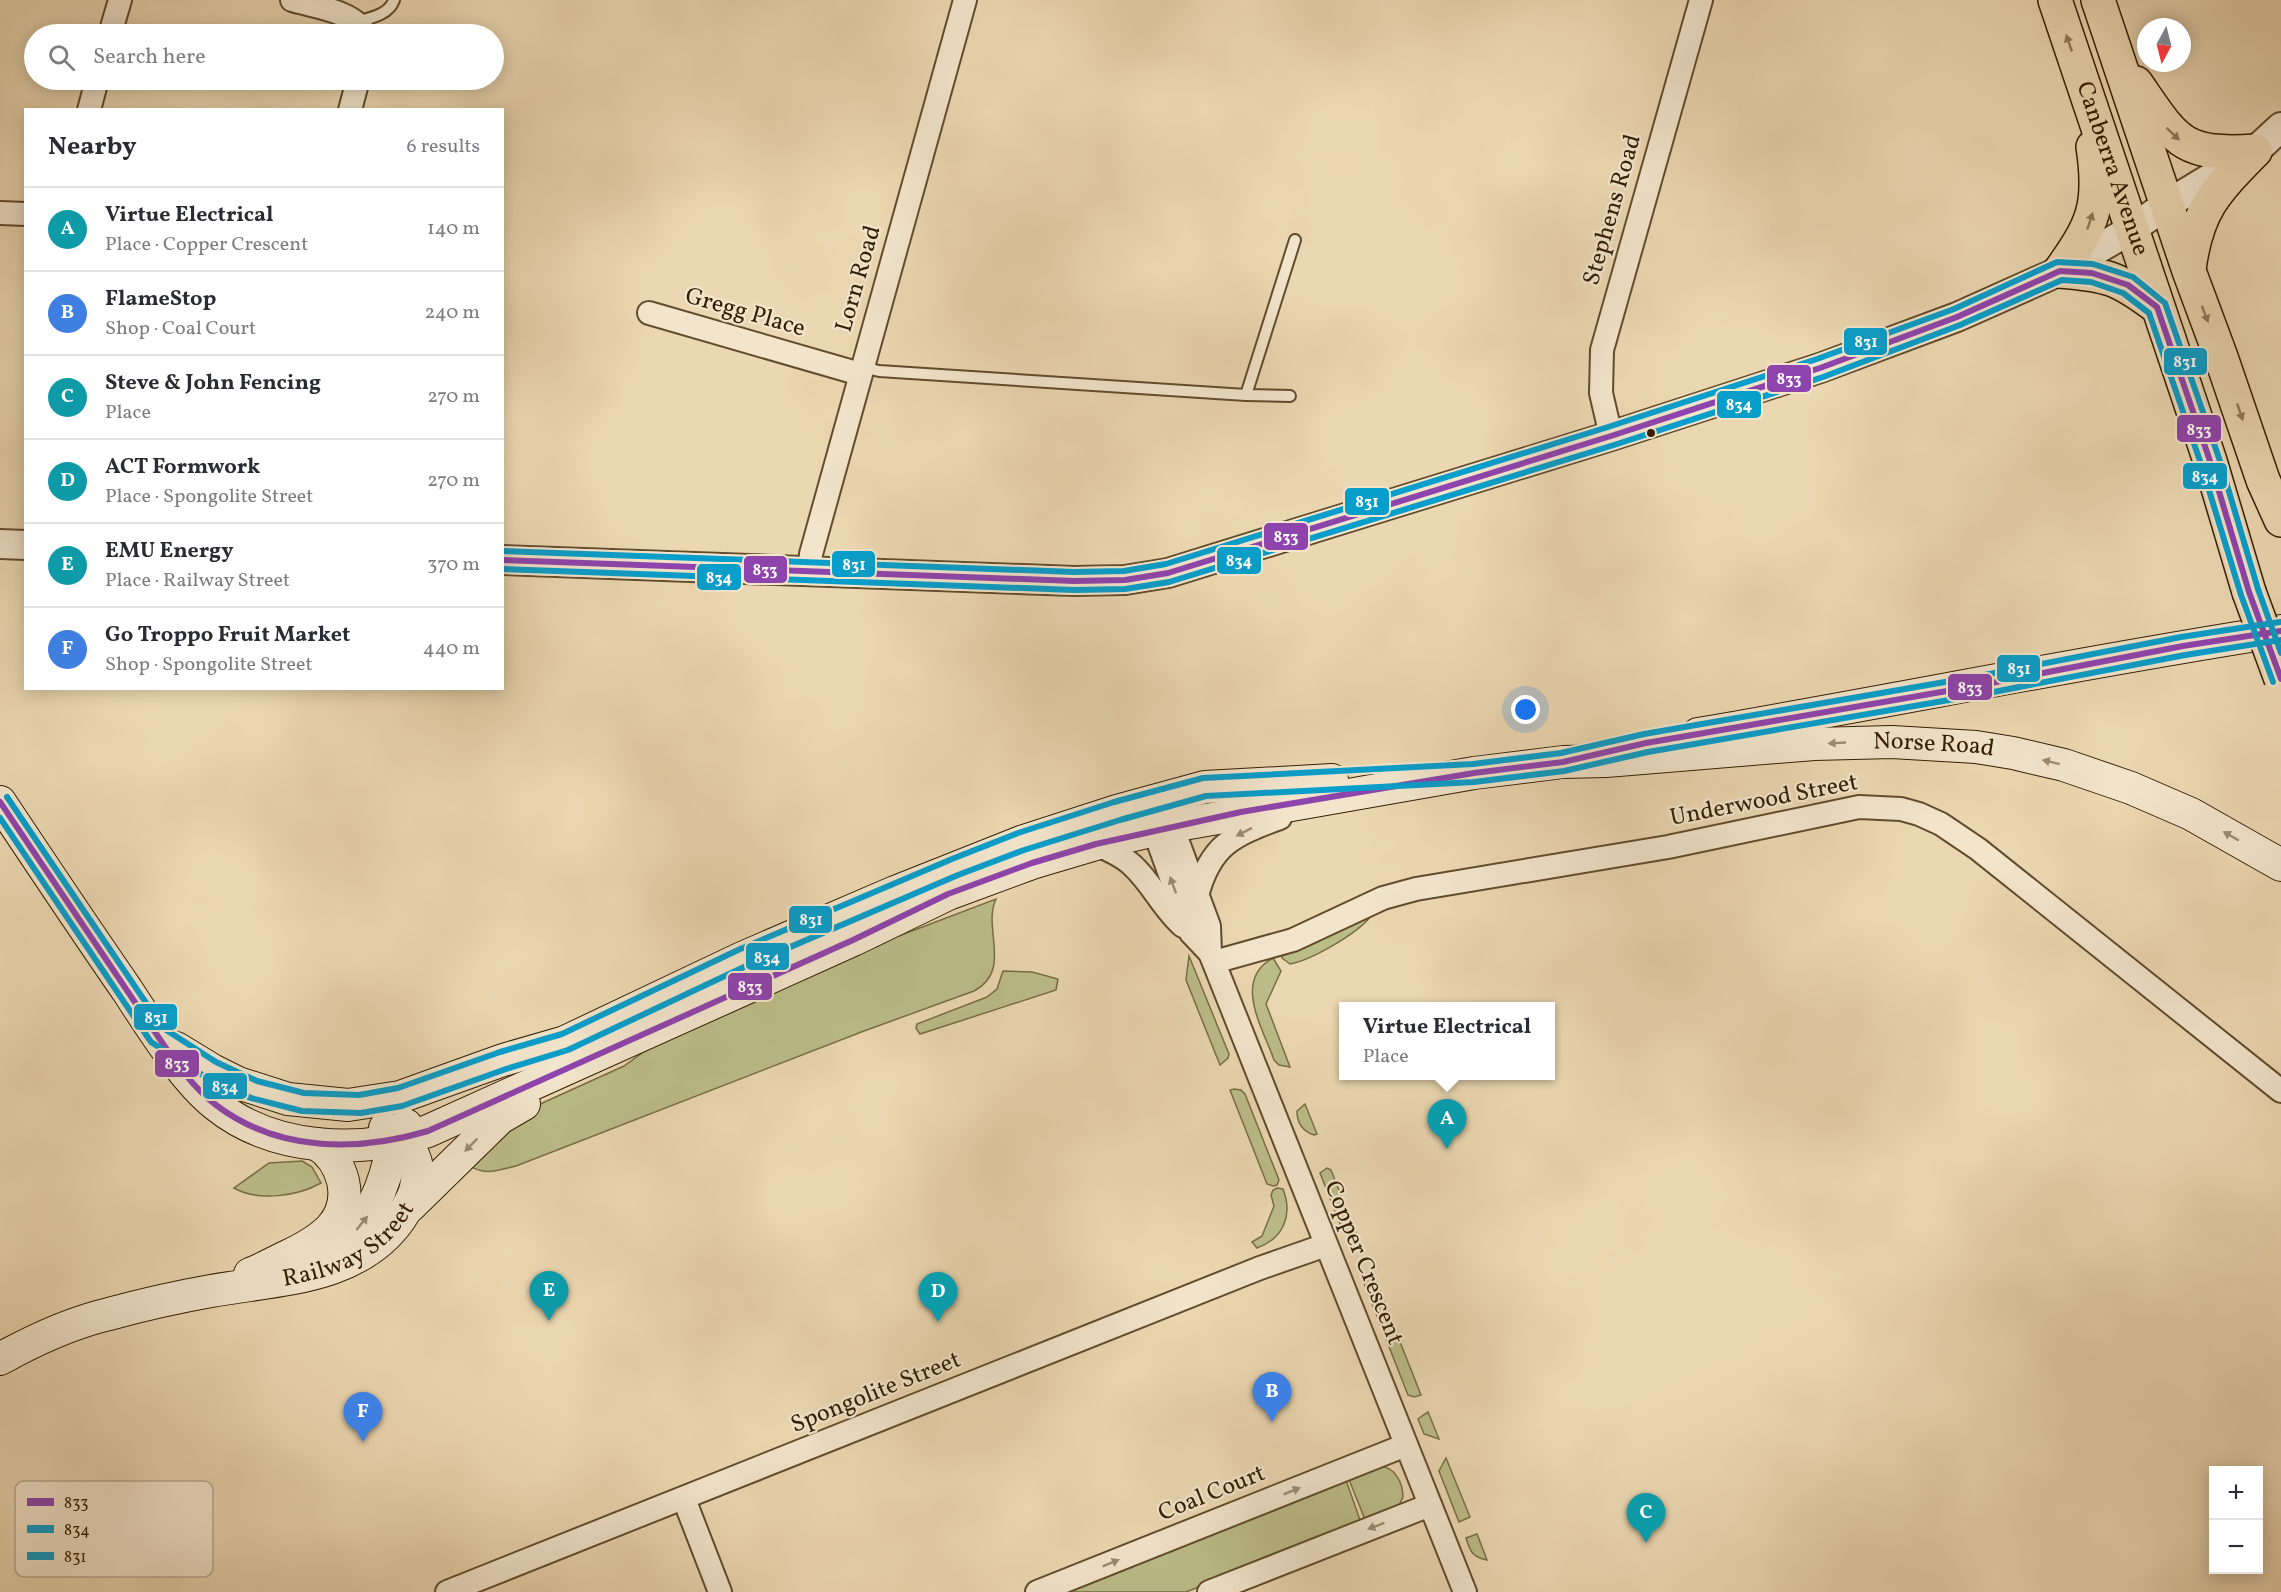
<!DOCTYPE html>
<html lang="en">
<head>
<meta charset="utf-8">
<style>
  body { margin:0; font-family:Vollkorn,serif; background:#f2f2f3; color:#2b2b33 }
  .controls { position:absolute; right:18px; bottom:18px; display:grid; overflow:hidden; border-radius:0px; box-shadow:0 3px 15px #0003 }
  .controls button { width:54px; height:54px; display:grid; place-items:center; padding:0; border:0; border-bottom:2px solid #e1e1e2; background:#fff; color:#2b2b33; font:30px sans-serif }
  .compass { position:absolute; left:2137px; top:18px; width:54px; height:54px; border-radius:50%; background:#fff; box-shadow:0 3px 15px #0003; rotate:187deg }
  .you { position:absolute; left:1526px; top:710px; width:21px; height:21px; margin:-15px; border:4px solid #fff; border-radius:50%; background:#1a73e8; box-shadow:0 0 0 9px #1a73e833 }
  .badge { display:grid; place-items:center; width:39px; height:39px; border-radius:50%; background:#db2777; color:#fff; font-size:20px; font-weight:700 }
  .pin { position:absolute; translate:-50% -50px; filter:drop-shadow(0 2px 3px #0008) }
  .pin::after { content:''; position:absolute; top:32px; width:21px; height:18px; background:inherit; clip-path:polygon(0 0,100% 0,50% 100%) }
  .popup { position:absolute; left:1339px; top:1002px; width:216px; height:78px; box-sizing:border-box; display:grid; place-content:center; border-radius:0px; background:#fff; filter:drop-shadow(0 2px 4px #0005); font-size:20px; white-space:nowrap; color:#7c7c81 }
  .popup b { font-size:22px; color:#2b2b33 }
  .popup::after { content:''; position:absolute; left:50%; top:100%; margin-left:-12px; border:12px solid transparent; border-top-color:#fff }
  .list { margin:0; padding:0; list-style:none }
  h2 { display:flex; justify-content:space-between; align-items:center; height:78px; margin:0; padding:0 24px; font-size:26px }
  h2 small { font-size:20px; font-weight:400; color:#7c7c81 }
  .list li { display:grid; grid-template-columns:39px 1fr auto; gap:18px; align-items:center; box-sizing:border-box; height:84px; padding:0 24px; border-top:2px solid #e1e1e2 }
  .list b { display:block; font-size:22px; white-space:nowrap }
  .list p { margin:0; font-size:20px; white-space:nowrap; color:#7c7c81 }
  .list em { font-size:20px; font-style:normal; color:#7c7c81 }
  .icon { flex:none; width:33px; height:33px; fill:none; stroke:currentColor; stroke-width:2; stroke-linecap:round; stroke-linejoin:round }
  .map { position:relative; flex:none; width:2281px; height:1592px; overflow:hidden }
  .search { position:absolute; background:#fff; box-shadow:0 3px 15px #0003; left:24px; top:24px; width:480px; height:66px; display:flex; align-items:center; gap:15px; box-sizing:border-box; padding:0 21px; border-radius:33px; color:#7c7c81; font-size:22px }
  .panel { position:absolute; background:#fff; box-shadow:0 3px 15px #0003; left:24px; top:108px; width:480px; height:582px; border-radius:0px }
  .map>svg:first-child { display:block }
  .green { fill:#bbbd89; stroke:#786e44; stroke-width:1.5 }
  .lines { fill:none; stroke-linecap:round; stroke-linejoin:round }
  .service-casing { stroke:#624c2c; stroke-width:14 }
  .minor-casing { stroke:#624c2c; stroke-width:26 }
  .tertiary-casing { stroke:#624c2c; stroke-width:32 }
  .secondary-casing { stroke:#341e00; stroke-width:34 }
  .trunk-casing { stroke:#341e00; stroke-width:36 }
  .service { stroke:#f2e5cc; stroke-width:10 }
  .minor { stroke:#f2e5cc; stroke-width:22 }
  .tertiary { stroke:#f2e5cc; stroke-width:28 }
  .secondary { stroke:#f2e5cc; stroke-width:32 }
  .trunk { stroke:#ebd7b1; stroke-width:33 }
  .trunk-bridge-casing { stroke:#341e00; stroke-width:36; stroke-linecap:butt }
  .trunk-bridge { stroke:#ebd7b1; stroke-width:33 }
  .bus-1-casing { stroke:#f2e5cc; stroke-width:10 }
  .bus-2-casing { stroke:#f2e5cc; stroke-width:10 }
  .bus-3-casing { stroke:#f2e5cc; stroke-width:10 }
  .bus-1 { stroke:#8e44ad; stroke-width:6 }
  .bus-2 { stroke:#089ecb; stroke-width:6 }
  .bus-3 { stroke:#089ecb; stroke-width:6 }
  .oneway { fill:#907a58 }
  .oneway2 { fill:#9c8b70 }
  .bus-dot { fill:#341e00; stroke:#f2e5cc; stroke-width:2 }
  .labels { text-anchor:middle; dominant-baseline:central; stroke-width:4.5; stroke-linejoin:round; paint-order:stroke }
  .street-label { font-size:24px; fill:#341e00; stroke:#f2e5cc }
  .key { fill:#f2e5cc; stroke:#b9a98f; stroke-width:1.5 }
  .key-label { font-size:16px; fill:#341e00 }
  .line-badge { stroke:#f2e5cc; stroke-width:2 }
  .badge-label { font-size:16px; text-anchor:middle; font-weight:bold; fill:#fff }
</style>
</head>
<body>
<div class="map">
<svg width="2281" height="1592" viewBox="0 0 2281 1592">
  <rect width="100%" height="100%" fill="#ebd7b1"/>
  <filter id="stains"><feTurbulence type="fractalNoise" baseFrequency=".00333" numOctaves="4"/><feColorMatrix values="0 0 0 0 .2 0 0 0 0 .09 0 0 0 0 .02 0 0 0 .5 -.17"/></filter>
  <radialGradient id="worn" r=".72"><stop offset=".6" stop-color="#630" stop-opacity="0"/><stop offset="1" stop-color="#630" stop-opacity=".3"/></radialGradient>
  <g class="green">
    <path d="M 996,899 C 982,928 1013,970 974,991 L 864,1031 L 516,1166 C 499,1170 483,1177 468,1164 L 538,1105 L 624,1066 L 664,1037 L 872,946 L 876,947 L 896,937 Z"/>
    <path d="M 1371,916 C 1358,933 1312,960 1290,964 L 1282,958 L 1283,954 L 1312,944 Z"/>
    <path d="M 1189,956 L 1229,1054 L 1228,1058 L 1220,1065 L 1186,980 Z"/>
    <path d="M 1273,958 L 1281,971 L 1266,1004 L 1290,1067 L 1279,1065 L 1274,1060 C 1263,1028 1232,980 1273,958 Z"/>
    <path d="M 1003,971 L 1032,972 L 1058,979 L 1056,990 L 920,1034 L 916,1028 L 917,1024 L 987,997 L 997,989 Z"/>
    <path d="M 1234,1089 L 1241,1090 L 1245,1094 L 1279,1180 L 1277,1185 L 1273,1186 L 1267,1184 L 1230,1090 Z"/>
    <path d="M 1305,1104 L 1317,1134 L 1314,1135 C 1302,1131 1297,1123 1297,1111 Z"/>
    <path d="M 302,1161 L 312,1167 L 321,1183 C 298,1196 258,1202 234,1188 L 269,1163 Z"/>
    <path d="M 1327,1168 L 1331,1170 L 1356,1233 L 1348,1231 L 1341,1226 L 1320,1173 Z"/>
    <path d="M 1277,1188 L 1283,1189 C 1293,1215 1284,1238 1257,1248 L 1252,1242 L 1262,1236 L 1274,1206 L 1271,1195 L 1273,1190 Z"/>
    <path d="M 1374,1276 L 1421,1395 L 1414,1397 L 1408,1395 L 1364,1283 L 1365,1280 Z"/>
    <path d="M 1428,1412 L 1439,1439 L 1424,1434 L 1418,1419 Z"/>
    <path d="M 1446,1458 L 1470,1517 L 1459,1522 L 1439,1471 Z"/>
    <path d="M 1380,1466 C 1395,1467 1403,1483 1403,1497 L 1398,1507 L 1368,1520 L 1364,1517 L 1350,1482 L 1351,1477 Z"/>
    <path d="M 1343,1480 L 1347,1483 L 1361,1523 L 1186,1592 L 1062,1592 Z"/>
    <path d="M 1477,1534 L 1487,1560 C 1472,1557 1470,1551 1466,1538 Z"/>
  </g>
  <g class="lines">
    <g class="service-casing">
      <g id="service">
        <path d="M 356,22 C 370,18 389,15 394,0"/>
        <path d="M 862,367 L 879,371 L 1246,395 L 1290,396"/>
        <path d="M 1246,395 L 1295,240"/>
      </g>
    </g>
    <g class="minor-casing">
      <g id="minor">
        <path d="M 292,0 C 315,7 355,11 365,34"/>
        <path d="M 110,34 L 120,0"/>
        <path d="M 89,110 L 97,80"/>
        <path d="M 350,110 L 358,80"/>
        <path d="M 0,213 L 26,214"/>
        <path d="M 649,313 L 860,374"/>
        <path d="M 1611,436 L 1601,393 L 1602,350 L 1701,0"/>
        <path d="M 809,573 L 811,554 L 965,0"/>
        <path d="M 1172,826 L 1209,926 L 1210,953 L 1465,1592"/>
        <path d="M 1154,830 L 1191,933 L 1210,953"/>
        <path d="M 1096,844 C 1108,850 1122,855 1132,865 C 1152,883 1163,909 1183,926"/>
        <path d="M 1197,896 C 1210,845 1233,835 1280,818"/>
        <path d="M 1214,962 L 1293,940 L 1383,898 L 1416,889 L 1668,847 L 1859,807 L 1901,809 L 1919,814 L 1941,824 L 1978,849 L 2281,1091"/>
        <path d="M 684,1499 L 720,1592"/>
        <path d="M 447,1592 L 1260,1268 L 1326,1245"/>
        <path d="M 1037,1592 L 1406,1445"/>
        <path d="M 1209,1592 L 1430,1505"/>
      </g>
    </g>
    <g class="tertiary-casing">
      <g id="tertiary">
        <path d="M 0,544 L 26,545"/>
        <path d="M 502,560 L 1074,581 L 1125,580 L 1168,573 L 1611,436 L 1820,368 L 1957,317 L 2060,271 L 2132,229 L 2166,205 L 2255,151 L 2281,127"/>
      </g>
    </g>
    <g class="secondary-casing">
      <g id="secondary">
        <path d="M 1698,734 C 1893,701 2086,661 2281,631"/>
        <path id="s1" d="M 0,802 C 42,865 84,928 127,990 C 150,1025 184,1080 216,1105 C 273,1151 361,1155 428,1131 L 853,940 L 948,894 L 1032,863 L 1096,844 L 1172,826 L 1474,773 L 1563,762 L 1606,761 L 1814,744 L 1892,742 L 1976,747 L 2013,753 L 2064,765 L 2131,788 L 2191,814 L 2281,865"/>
        <path d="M 176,1048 L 212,1070 L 238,1083 L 288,1099 L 348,1105 L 400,1097 L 503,1060 L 565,1042 L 742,958 L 895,892 L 1021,842 L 1117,811 L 1205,787 L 1332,780"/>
        <path d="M 410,1206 L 500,1118 L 524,1104"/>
        <path d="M 313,1257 C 351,1242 373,1215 385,1176 C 390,1158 394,1141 406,1125"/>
        <path d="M 250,1274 C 263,1269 275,1262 288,1256 C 319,1241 352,1222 343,1181 C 339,1165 331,1153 317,1144"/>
        <path id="s2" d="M 0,1359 C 34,1340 71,1323 109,1314 C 142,1305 177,1297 211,1291 C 277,1279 357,1280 400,1219 C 406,1209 414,1199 416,1187 C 422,1157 408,1143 385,1128"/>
      </g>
    </g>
    <g class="trunk-casing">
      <g id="trunk">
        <path id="s3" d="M 2055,0 L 2210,461 L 2249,592"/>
        <path d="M 2098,0 L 2189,271 L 2221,357 L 2263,480 L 2281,520"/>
        <path d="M 2136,83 C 2176,141 2181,156 2255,151"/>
        <path d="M 2189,269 C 2197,209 2215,192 2255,151"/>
        <path d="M 2060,271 C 2093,225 2102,205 2093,147"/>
        <path d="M 2060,271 C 2109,275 2118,278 2157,307"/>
      </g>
    </g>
    <use href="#service" class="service"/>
    <use href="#minor" class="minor"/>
    <use href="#tertiary" class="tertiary"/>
    <use href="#secondary" class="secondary"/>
    <use href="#trunk" class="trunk"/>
    <g class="trunk-bridge-casing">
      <path id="trunk-bridge" d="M 2249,592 L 2281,679"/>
    </g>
    <use href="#trunk-bridge" class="trunk-bridge"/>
    <g class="bus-1-casing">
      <g id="bus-1">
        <path d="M 502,560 L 1074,581 L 1125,580 L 1168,573 L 1611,436 L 1820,368 L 1957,317 L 2060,271 L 2092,273 L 2128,285 L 2157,307 L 2210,461 L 2249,592 L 2281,679"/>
        <path d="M 0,802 L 157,1035 C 174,1060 192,1087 216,1105 C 278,1152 357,1152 428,1131 L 853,940 L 948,894 L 1032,863 L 1096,844 L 1241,812 L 1474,773 L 1563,762 L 1646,743 L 1976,686 L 2183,646 L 2281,631"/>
      </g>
    </g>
    <g class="bus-2-casing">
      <g id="bus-2">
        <path d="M 502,569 L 1074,590 L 1125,589 L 1169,582 L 1614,445 L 1823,377 L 1960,325 L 2062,280 L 2091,282 L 2123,293 L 2149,313 L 2201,464 L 2241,595 L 2273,682"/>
        <path d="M 0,818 L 151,1042 L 207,1078 L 251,1098 L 302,1111 L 361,1113 L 402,1106 L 506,1069 L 568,1050 L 746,966 L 958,875 L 1024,850 L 1120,820 L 1206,796 L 1474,782 L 1564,771 L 1648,752 L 1978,695 L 2185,655 L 2281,640"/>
      </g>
    </g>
    <g class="bus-3-casing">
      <g id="bus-3">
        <path d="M 502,551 L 1074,572 L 1124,571 L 1166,564 L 1608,427 L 1817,359 L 1954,309 L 2057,262 L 2093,264 L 2133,277 L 2165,303 L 2219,458 L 2258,589 L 2281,653"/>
        <path d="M 7,797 L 163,1028 L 216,1062 L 257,1081 L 304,1093 L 359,1095 L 398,1088 L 500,1052 L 562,1034 L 738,950 L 952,859 L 1018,833 L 1114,802 L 1203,778 L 1473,764 L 1561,753 L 1644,734 L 1974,677 L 2181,637 L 2280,622"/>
      </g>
    </g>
    <use href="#bus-1" class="bus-1"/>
    <use href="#bus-2" class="bus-2"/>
    <use href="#bus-3" class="bus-3"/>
  </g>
  <defs><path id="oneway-solid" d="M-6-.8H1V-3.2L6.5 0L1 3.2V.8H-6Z" transform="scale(1.5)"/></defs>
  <g class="oneway">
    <use href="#oneway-solid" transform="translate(2069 43) rotate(-109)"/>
    <use href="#oneway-solid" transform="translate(2173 134) rotate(44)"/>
    <use href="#oneway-solid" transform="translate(2090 221) rotate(-72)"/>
    <use href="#oneway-solid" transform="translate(2205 314) rotate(69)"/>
    <use href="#oneway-solid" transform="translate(2240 412) rotate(71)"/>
  </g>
  <g class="oneway2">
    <use href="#oneway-solid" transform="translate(1837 743) rotate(177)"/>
    <use href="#oneway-solid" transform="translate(2051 762) rotate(-166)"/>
    <use href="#oneway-solid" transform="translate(1244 832) rotate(153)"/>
    <use href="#oneway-solid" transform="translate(2231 836) rotate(-150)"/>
    <use href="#oneway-solid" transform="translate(1173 885) rotate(-110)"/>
    <use href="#oneway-solid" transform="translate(471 1145) rotate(135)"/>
    <use href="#oneway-solid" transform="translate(362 1223) rotate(-51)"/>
    <use href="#oneway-solid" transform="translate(1292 1491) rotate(-22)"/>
    <use href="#oneway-solid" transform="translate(1376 1526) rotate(159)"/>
    <use href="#oneway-solid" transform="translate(1111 1563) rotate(-22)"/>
  </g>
  <circle class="bus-dot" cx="1651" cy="433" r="5"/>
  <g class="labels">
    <g class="street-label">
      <text stroke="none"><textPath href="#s3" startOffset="178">Canberra Avenue</textPath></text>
      <text transform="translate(1613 210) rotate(-74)">Stephens Road</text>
      <text transform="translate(859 279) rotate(-74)">Lorn Road</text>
      <text transform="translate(745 313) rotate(16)">Gregg Place</text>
      <text stroke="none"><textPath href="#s1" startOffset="2169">Norse Road</textPath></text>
      <text transform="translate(1764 801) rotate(-11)">Underwood Street</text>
      <text stroke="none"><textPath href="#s2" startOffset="372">Railway Street</textPath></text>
      <text transform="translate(1363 1263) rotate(68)">Copper Crescent</text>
      <text transform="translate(876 1393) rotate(-22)">Spongolite Street</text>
      <text transform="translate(1212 1494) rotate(-22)">Coal Court</text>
    </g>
  </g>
  <rect x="15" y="1481" width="198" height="96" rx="9" class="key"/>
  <rect x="27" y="1498" width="27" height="8" fill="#8e44ad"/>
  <rect x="27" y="1525" width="27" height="8" fill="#089ecb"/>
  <rect x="27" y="1552" width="27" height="8" fill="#089ecb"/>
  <g class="key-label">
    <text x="64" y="1508">833</text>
    <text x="64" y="1535">834</text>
    <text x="64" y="1562">831</text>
  </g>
  <g class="line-badge">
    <rect x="1843" y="327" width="45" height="29" rx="6" fill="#089ecb"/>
    <rect x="2163" y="347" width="45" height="29" rx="6" fill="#089ecb"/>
    <rect x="1766" y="364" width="46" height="29" rx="6" fill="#8e44ad"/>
    <rect x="1716" y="390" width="46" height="29" rx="6" fill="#089ecb"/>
    <rect x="2176" y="414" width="46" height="29" rx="6" fill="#8e44ad"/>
    <rect x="2182" y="462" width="46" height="28" rx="6" fill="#089ecb"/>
    <rect x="1344" y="487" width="46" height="29" rx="6" fill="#089ecb"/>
    <rect x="1263" y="522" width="46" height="29" rx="6" fill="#8e44ad"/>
    <rect x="1216" y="546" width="46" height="29" rx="6" fill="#089ecb"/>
    <rect x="831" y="550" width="45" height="28" rx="6" fill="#089ecb"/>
    <rect x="743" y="555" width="45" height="29" rx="6" fill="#8e44ad"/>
    <rect x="696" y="563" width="46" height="28" rx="6" fill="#089ecb"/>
    <rect x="1996" y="654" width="45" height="29" rx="6" fill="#089ecb"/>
    <rect x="1947" y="673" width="46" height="28" rx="6" fill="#8e44ad"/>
    <rect x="788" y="905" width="45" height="29" rx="6" fill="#089ecb"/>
    <rect x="745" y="942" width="45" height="29" rx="6" fill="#089ecb"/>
    <rect x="727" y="972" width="46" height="29" rx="6" fill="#8e44ad"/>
    <rect x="133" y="1003" width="45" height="28" rx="6" fill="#089ecb"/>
    <rect x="154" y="1049" width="46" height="29" rx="6" fill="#8e44ad"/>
    <rect x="202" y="1072" width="46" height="28" rx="6" fill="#089ecb"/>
  </g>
  <g class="badge-label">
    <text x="1866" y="347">831</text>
    <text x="2185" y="367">831</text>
    <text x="1789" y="384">833</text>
    <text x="1739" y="410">834</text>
    <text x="2199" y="435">833</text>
    <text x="2205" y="482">834</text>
    <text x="1367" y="507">831</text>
    <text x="1286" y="542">833</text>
    <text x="1239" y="566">834</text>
    <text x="854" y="570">831</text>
    <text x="765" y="575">833</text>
    <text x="719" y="583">834</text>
    <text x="2019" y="674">831</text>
    <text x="1970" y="693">833</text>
    <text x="811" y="925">831</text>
    <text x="767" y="963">834</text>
    <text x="750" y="992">833</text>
    <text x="156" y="1023">831</text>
    <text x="177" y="1069">833</text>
    <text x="225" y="1092">834</text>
  </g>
  <rect width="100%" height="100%" filter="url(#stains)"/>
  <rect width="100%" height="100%" fill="url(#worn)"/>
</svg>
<div class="controls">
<button>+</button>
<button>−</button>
</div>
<svg class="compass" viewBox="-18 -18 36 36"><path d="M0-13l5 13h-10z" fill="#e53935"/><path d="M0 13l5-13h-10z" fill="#7c7c81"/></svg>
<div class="you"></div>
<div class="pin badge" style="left:1447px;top:1149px;background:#0f9aa8">A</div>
<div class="popup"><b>Virtue Electrical</b>Place</div>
<div class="pin badge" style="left:1272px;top:1422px;background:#3f7fe0">B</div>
<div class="pin badge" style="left:1646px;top:1543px;background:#0f9aa8">C</div>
<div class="pin badge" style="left:938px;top:1322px;background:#0f9aa8">D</div>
<div class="pin badge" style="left:549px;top:1321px;background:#0f9aa8">E</div>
<div class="pin badge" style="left:363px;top:1442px;background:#3f7fe0">F</div>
<div class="search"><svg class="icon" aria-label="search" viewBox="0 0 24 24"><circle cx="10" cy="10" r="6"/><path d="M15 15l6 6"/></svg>Search here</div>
<section class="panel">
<h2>Nearby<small>6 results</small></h2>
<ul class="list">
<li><span class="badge" style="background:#0f9aa8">A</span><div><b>Virtue Electrical</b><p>Place · Copper Crescent</p></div><em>140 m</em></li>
<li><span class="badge" style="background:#3f7fe0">B</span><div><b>FlameStop</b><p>Shop · Coal Court</p></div><em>240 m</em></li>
<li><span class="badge" style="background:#0f9aa8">C</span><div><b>Steve &amp; John Fencing</b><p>Place</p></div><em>270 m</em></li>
<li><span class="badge" style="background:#0f9aa8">D</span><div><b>ACT Formwork</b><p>Place · Spongolite Street</p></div><em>270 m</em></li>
<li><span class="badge" style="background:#0f9aa8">E</span><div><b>EMU Energy</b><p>Place · Railway Street</p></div><em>370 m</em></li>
<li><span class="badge" style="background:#3f7fe0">F</span><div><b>Go Troppo Fruit Market</b><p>Shop · Spongolite Street</p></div><em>440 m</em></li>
</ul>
</section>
</div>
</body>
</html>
